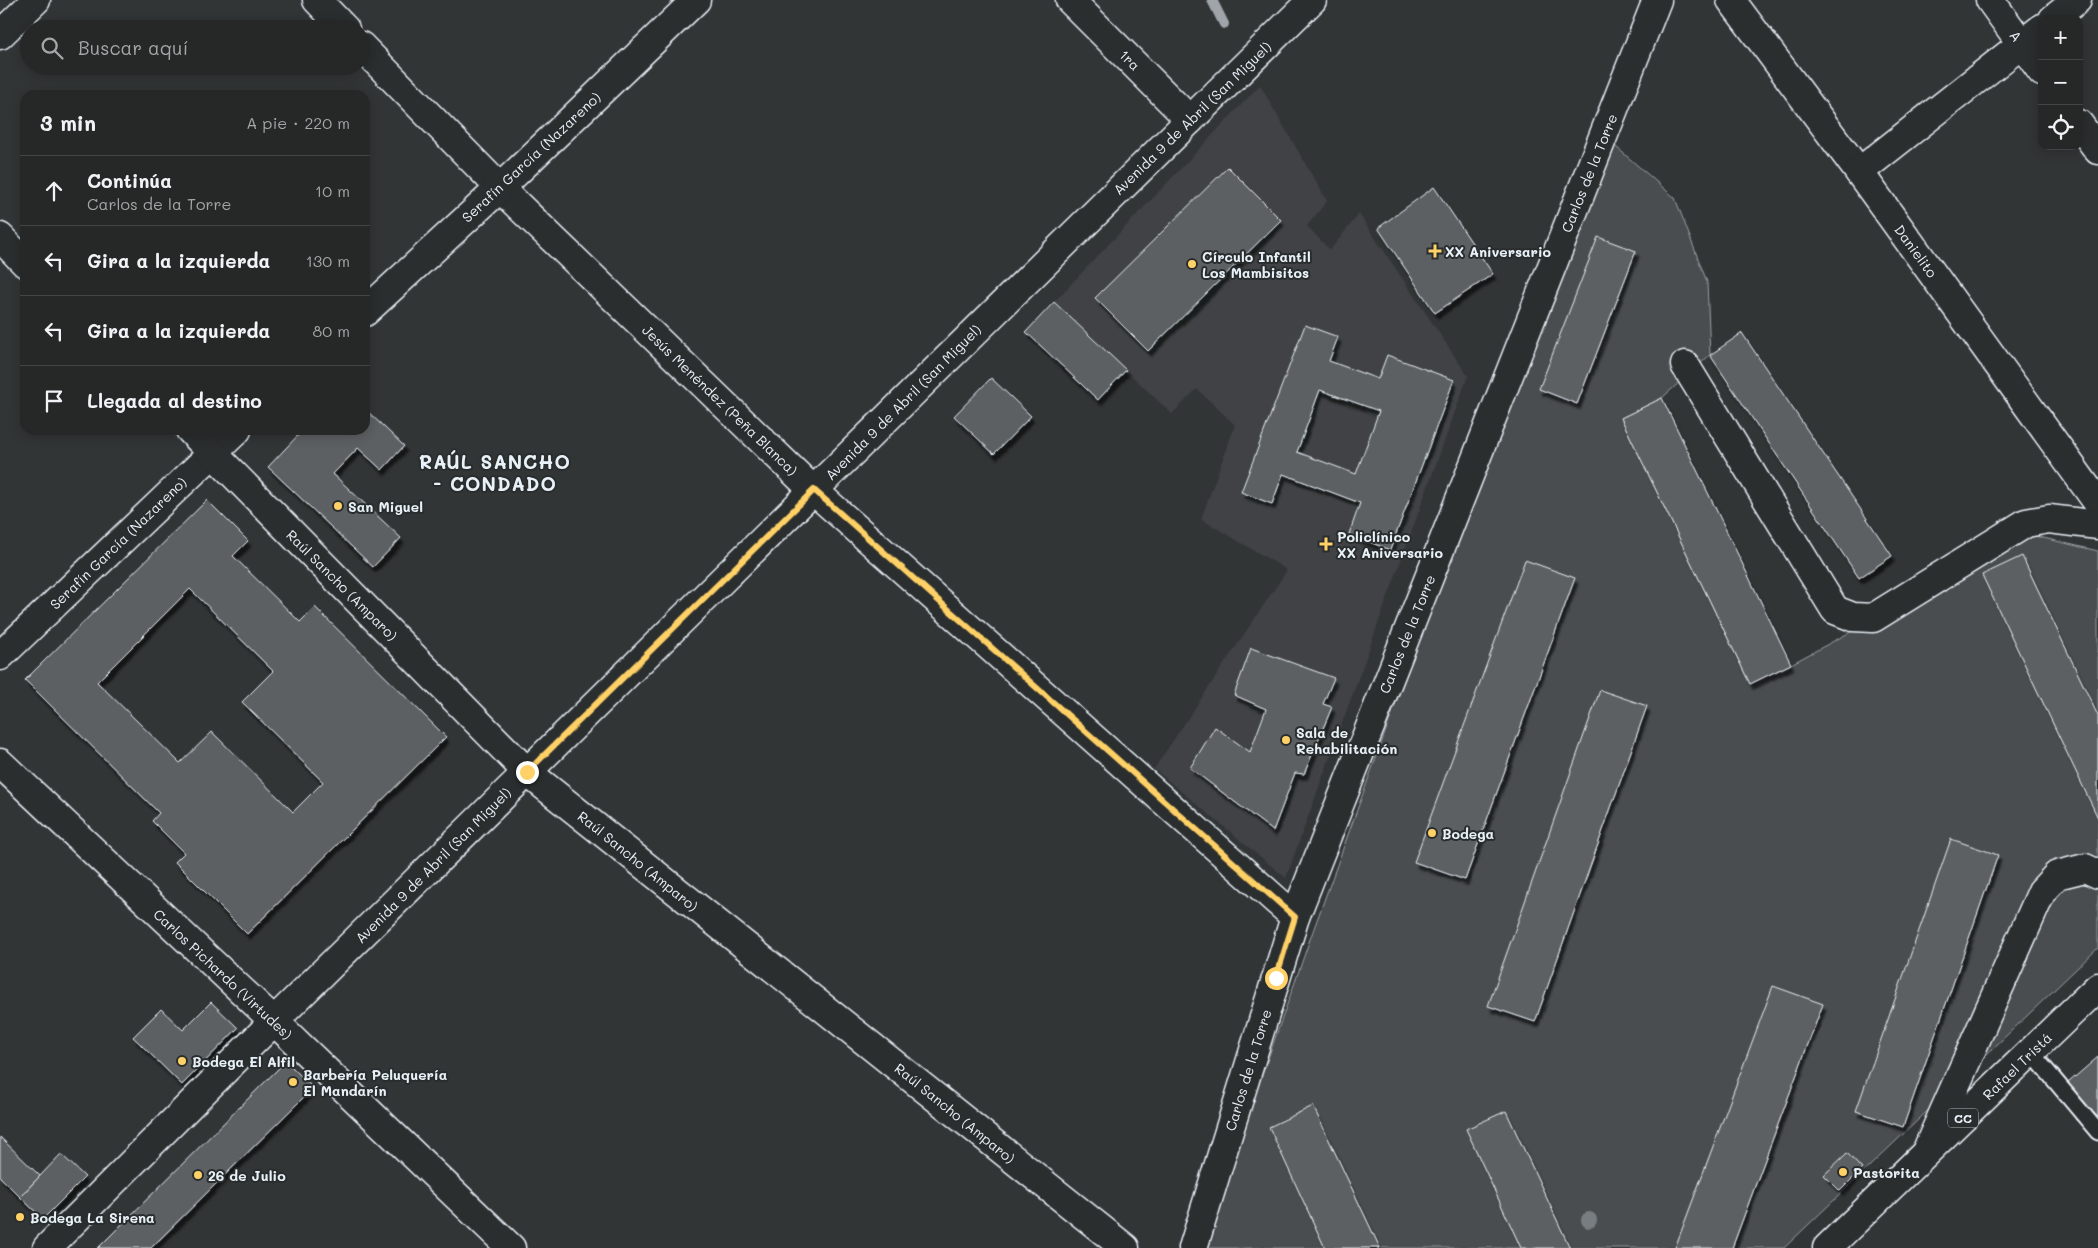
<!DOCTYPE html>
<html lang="es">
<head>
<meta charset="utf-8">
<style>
  body { margin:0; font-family:Mali,sans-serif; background:#323434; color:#f1f3f6 }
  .controls { position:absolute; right:15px; top:15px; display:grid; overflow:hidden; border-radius:10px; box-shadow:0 2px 12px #0003 }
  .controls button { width:45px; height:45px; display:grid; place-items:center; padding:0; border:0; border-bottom:1px solid #424445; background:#262828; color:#f1f3f6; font:25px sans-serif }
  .stop { position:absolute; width:15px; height:15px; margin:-11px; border:4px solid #ffd166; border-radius:50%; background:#fff }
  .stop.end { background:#ffd166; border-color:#fff; box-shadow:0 1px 5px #0008 }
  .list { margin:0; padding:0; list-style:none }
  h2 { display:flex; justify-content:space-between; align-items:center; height:65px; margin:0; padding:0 20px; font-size:21px }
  h2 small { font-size:16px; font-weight:400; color:#a4a6a8 }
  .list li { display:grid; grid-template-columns:32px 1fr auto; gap:15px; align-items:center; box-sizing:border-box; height:70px; padding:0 20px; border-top:1px solid #424445 }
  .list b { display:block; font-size:19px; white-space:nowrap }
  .list p { margin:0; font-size:16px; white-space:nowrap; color:#a4a6a8 }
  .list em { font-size:16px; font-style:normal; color:#a4a6a8 }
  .icon { flex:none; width:28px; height:28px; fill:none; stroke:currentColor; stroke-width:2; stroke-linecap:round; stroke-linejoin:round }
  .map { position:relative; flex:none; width:2098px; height:1248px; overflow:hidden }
  .search { position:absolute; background:#262828; box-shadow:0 2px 12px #0003; left:20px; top:20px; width:350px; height:55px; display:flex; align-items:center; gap:12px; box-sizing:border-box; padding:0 18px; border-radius:28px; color:#a4a6a8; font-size:19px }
  .panel { position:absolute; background:#262828; box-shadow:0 2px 12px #0003; left:20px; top:90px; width:350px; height:345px; border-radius:15px }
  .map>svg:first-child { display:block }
  .built { fill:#3f4244 }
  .green { fill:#494d4f; stroke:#989fa4 }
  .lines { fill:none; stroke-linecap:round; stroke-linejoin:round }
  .stream { stroke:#9fa5aa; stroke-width:10 }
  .building { fill:#5c6063; stroke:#e8f1f8; fill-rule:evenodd; filter:url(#shadow) }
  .lane-casing { stroke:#e8f1f8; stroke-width:19 }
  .street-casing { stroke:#e8f1f8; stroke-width:31 }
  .secondary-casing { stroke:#e8f1f8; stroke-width:31 }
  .primary-casing { stroke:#e8f1f8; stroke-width:31 }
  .lane { stroke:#2a2d2e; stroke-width:15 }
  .street { stroke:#2a2d2e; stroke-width:28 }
  .secondary { stroke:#2a2d2e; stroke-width:28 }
  .primary { stroke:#2a2d2e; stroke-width:28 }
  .tree { fill:#777d80 }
  .route { stroke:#ffd166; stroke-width:6 }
  .poi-dot { fill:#ffd166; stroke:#2a2d2e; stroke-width:2 }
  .labels { text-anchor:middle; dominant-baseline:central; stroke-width:4; stroke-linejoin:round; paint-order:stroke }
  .shield { fill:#2a2d2e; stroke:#afb6bb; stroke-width:1 }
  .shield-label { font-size:12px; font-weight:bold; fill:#e8f1f8 }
  .street-label { font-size:14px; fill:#e8f1f8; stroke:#2a2d2e }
  .poi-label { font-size:14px; font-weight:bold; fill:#e8f1f8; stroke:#2a2d2e; text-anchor:start }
  .district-label { font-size:19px; font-weight:bold; letter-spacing:1px; fill:#e8f1f8; stroke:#2a2d2e }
</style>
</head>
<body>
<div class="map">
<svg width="2098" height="1248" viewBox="0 0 2098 1248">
  <defs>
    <filter id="shadow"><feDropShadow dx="3" dy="5.5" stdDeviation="1" flood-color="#0009"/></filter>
  </defs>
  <rect width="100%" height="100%" fill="#323536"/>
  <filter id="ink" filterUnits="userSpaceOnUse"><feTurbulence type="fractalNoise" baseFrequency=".02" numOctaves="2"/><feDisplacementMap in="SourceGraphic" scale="10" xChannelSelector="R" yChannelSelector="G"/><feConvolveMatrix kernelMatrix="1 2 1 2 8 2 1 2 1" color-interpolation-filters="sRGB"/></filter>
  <g filter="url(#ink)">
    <path class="built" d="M 1260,85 L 1327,201 L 1307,226 L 1330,250 L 1359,214 L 1468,376 L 1286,878 L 1154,769 L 1287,570 L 1201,519 L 1235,425 L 1197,389 L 1172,414 L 1054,302 Z"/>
    <path class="green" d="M 1615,146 L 1675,198 L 1707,282 L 1710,355 L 1662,398 L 1621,418 L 1750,684 L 1791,664 L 2031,535 L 2098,551 L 2098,948 L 1784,1248 L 1204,1248 L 1203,1243 L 1309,942 L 1465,513 Z"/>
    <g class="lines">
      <path class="stream" d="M 1212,0 L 1224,24"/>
    </g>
    <g class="building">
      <path d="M 1228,167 L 1281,220 L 1148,351 L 1095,298 Z"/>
      <path d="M 1434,187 L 1493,274 L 1435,313 L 1378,228 Z"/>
      <path d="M 1598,237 L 1636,251 L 1577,404 L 1539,389 Z"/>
      <path d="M 1054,302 L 1126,370 L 1098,400 L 1026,332 Z"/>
      <path d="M 1305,325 L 1338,337 L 1329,361 L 1378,379 L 1387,355 L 1454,380 L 1390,550 L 1349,534 L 1360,503 L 1283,474 L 1272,504 L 1241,492 ZM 1320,390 L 1379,411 L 1356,474 L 1297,452 Z"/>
      <path d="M 1742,333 L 1892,556 L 1859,578 L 1710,355 Z"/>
      <path d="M 991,378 L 1031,416 L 994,454 L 954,416 Z"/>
      <path d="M 1662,398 L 1791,664 L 1750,684 L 1621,418 Z"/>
      <path d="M 365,409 L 404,446 L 382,470 L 358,448 L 333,474 L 401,538 L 373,567 L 268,467 L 303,430 L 365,430 Z"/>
      <path d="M 207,500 L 248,541 L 233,556 L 300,622 L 315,607 L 446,737 L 247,934 L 175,862 L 184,853 L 152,821 L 159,813 L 25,680 ZM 190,589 L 273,671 L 242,702 L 323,782 L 293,812 L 212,732 L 180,763 L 97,682 Z"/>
      <path d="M 2022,556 L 2098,716 L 2098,818 L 1982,575 Z"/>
      <path d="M 1525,560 L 1575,578 L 1465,880 L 1414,862 Z"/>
      <path d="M 1251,648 L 1334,678 L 1323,704 L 1332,707 L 1304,774 L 1295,773 L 1273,831 L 1190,768 L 1215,727 L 1250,752 L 1266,709 L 1234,695 Z"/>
      <path d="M 1600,690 L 1647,706 L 1535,1022 L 1488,1006 Z"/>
      <path d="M 1951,839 L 1998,855 L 1903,1127 L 1856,1111 Z"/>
      <path d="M 1773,986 L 1823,1004 L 1732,1248 L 1675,1248 Z"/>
      <path d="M 211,1002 L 238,1028 L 182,1085 L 133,1037 L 161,1009 L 183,1030 Z"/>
      <path d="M 2098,1057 L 2098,1118 L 2068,1083 Z"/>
      <path d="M 286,1061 L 313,1088 L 299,1102 L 151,1248 L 98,1248 Z"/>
      <path d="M 1313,1106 L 1380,1248 L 1325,1248 L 1269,1127 Z"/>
      <path d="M 1506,1111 L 1570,1248 L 1521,1248 L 1466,1129 Z"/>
      <path d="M 0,1137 L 40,1176 L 20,1197 L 0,1177 Z"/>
      <path d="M 1847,1153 L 1862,1169 L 1840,1191 L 1824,1175 Z"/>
      <path d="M 61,1154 L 85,1177 L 43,1219 L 20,1197 Z"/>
    </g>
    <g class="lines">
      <g class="lane-casing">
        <path id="lane" d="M 2031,1052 L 2098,1132"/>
      </g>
      <g class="street-casing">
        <g id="street">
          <path d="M 317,0 L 345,29"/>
          <path d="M 1070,0 L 1190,120"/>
          <path d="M 1731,0 L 1859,172 L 2098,503"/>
          <path d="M 1990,0 L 2042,72"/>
          <path d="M 2053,19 L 2077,0"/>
          <path d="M 0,35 L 36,0"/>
          <path d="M 361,46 L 500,188 L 813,490 L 1295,917"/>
          <path d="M 2079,124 L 2098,150"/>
          <path d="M 1859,172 L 2042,28"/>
          <path d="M 365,312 L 500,188 L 696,0"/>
          <path d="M 1685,365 L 1835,610 L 1853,617 L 1873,618 L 2026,523 L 2049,519 L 2098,525"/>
          <path d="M 0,656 L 237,430"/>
          <path d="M 0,763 L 274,1021"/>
          <path d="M 1926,1152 L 2042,891 L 2057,875 L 2085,868 L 2098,874"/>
          <path d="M 1193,1248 L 1295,917 L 1657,0"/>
        </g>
      </g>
      <g class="secondary-casing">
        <g id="secondary">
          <path d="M 0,237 L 25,263"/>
          <path d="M 190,430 L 527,772 L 1125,1248"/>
          <path d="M 274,1021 L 511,1248"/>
          <path d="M 47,1248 L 274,1021 L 1312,0"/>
        </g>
      </g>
      <g class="primary-casing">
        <path id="primary" d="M 1827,1248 L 2098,987"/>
      </g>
      <use href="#lane" class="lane"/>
      <use href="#street" class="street"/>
      <use href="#secondary" class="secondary"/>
      <use href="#primary" class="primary"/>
    </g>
    <circle class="tree" cx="1589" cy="1220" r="8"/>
  </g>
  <g class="lines" filter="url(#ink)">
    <path class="route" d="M 527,772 L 814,490 L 1295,917 L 1276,978"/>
  </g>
  <g class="poi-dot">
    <path d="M1432.5 243.5h5v5h5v5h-5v5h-5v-5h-5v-5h5z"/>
    <circle cx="1192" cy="264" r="5"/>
    <circle cx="338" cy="506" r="5"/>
    <path d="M1323.5 536.5h5v5h5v5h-5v5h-5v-5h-5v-5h5z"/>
    <circle cx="1286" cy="740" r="5"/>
    <circle cx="1432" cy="833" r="5"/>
    <circle cx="182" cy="1061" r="5"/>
    <circle cx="293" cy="1082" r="5"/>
    <circle cx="1843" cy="1172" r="5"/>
    <circle cx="198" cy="1175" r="5"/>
    <circle cx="20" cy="1217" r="5"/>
  </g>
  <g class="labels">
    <rect class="shield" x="1948" y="1108.5" width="30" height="19" rx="4"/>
    <g class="shield-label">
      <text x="1963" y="1118">CC</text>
    </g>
    <g class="street-label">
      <text transform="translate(2016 36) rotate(54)">A</text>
      <text transform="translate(1130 60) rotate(45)">1ra</text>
      <text transform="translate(1192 118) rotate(-44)">Avenida 9 de Abril (San Miguel)</text>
      <text transform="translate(531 157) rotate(-43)">Serafín García (Nazareno)</text>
      <text transform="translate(1589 173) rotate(-68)">Carlos de la Torre</text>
      <text transform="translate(1916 251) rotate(54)">Danielito</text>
      <text transform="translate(720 400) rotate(44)">Jesús Menéndez (Peña Blanca)</text>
      <text transform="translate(903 402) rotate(-45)">Avenida 9 de Abril (San Miguel)</text>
      <text transform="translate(118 543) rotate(-44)">Serafín García (Nazareno)</text>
      <text transform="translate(342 585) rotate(45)">Raúl Sancho (Amparo)</text>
      <text transform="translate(1407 634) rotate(-68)">Carlos de la Torre</text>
      <text transform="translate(638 861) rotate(39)">Raúl Sancho (Amparo)</text>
      <text transform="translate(433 865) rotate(-45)">Avenida 9 de Abril (San Miguel)</text>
      <text transform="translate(223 974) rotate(43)">Carlos Pichardo (Virtudes)</text>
      <text transform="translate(2017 1066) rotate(-44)">Rafael Tristá</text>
      <text transform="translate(1248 1070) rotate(-73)">Carlos de la Torre</text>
      <text transform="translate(955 1113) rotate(39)">Raúl Sancho (Amparo)</text>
    </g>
    <g class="poi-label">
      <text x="1445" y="251">XX Aniversario</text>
      <text x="1202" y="256">Círculo Infantil<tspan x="1202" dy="16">Los Mambisitos</tspan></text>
      <text x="348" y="506">San Miguel</text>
      <text x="1337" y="536">Policlínico<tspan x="1337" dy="16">XX Aniversario</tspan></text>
      <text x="1296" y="732">Sala de<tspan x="1296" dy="16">Rehabilitación</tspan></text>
      <text x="1442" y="833">Bodega</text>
      <text x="192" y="1061">Bodega El Alfil</text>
      <text x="303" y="1074">Barbería Peluquería<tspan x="303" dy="16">El Mandarín</tspan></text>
      <text x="1853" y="1172">Pastorita</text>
      <text x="208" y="1175">26 de Julio</text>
      <text x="30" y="1217">Bodega La Sirena</text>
    </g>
    <g class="district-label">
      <text x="495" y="461">RAÚL SANCHO<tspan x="495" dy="22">- CONDADO</tspan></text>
    </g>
  </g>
</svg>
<div class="controls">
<button>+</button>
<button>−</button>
<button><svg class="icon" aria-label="locate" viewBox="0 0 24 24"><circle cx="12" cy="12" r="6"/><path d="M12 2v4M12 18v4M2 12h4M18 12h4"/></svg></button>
</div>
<div class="stop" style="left:1276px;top:978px"></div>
<div class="stop end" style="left:527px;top:772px"></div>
<div class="search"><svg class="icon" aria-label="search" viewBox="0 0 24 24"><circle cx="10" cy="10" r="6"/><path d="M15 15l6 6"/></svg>Buscar aquí</div>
<section class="panel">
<h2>3 min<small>A pie · 220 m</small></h2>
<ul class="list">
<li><svg class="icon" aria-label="ahead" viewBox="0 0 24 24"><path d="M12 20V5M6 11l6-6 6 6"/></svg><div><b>Continúa</b><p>Carlos de la Torre</p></div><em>10 m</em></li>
<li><svg class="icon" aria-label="left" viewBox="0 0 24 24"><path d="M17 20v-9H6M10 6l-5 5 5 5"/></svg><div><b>Gira a la izquierda</b></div><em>130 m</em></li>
<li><svg class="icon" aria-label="left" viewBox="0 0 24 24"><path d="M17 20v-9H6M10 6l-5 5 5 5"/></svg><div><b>Gira a la izquierda</b></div><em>80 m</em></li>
<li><svg class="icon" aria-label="arrive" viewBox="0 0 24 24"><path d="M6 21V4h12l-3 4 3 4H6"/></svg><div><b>Llegada al destino</b></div></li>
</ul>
</section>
</div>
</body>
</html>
